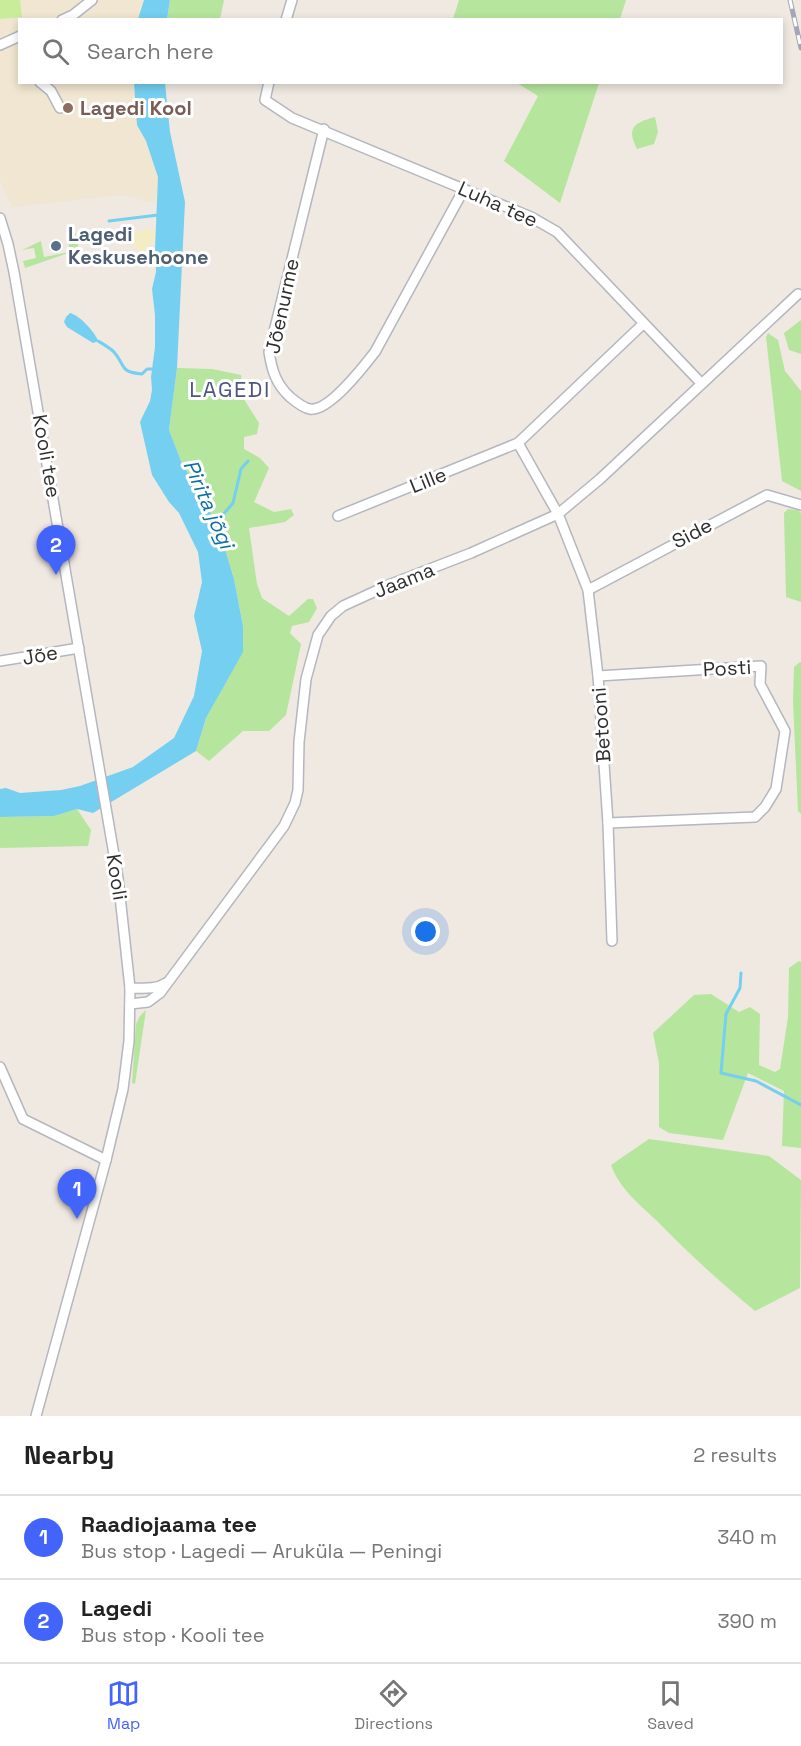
<!DOCTYPE html>
<html lang="en">
<head>
<meta charset="utf-8">
<style>
  body { margin:0; font-family:"Space Grotesk",sans-serif; background:#f6f6f6; color:#222 }
  .you { position:absolute; left:426px; top:932px; width:21px; height:21px; margin:-15px; border:4px solid #fff; border-radius:50%; background:#1a73e8; box-shadow:0 0 0 9px #1a73e833 }
  .badge { display:grid; place-items:center; width:39px; height:39px; border-radius:50%; background:#4264fb; color:#fff; font-size:20px; font-weight:700 }
  .pin { position:absolute; translate:-50% -50px; filter:drop-shadow(0 2px 3px #0008) }
  .pin::after { content:''; position:absolute; top:32px; width:21px; height:18px; background:inherit; clip-path:polygon(0 0,100% 0,50% 100%) }
  .list { margin:0; padding:0; list-style:none }
  h2 { display:flex; justify-content:space-between; align-items:center; height:78px; margin:0; padding:0 24px; font-size:26px }
  h2 small { font-size:20px; font-weight:400; color:#767676 }
  .list li { display:grid; grid-template-columns:39px 1fr auto; gap:18px; align-items:center; box-sizing:border-box; height:84px; padding:0 24px; border-top:2px solid #e0e0e0 }
  .list b { display:block; font-size:22px; white-space:nowrap }
  .list p { margin:0; font-size:20px; white-space:nowrap; color:#767676 }
  .list em { font-size:20px; font-style:normal; color:#767676 }
  .icon { flex:none; width:33px; height:33px; fill:none; stroke:currentColor; stroke-width:2; stroke-linecap:round; stroke-linejoin:round }
  .map { position:relative; flex:none; width:801px; height:1416px; overflow:hidden }
  .search { position:absolute; background:#fff; box-shadow:0 3px 9px #0003; left:18px; right:18px; top:18px; height:66px; display:flex; align-items:center; gap:15px; box-sizing:border-box; padding:0 21px; border-radius:0px; color:#767676; font-size:22px }
  .sheet { height:246px; background:#fff }
  nav { display:flex; justify-content:space-around; align-items:center; box-sizing:border-box; height:84px; border-top:2px solid #e0e0e0; background:#fff; font-size:16px; color:#767676 }
  nav a { display:grid; justify-items:center; gap:3px }
  nav .on { color:#4264fb }
  .map>svg:first-child { display:block }
  .education { fill:#f0e6d1 }
  .green { fill:#b6e59e }
  .sand { fill:#f3ecc5 }
  .pitch { fill:#c9ec9a }
  .water { fill:#75cff0 }
  .lines { fill:none; stroke-linecap:round; stroke-linejoin:round }
  .stream { stroke:#75cff0; stroke-width:3 }
  .minor-casing { stroke:#b4b7c1; stroke-width:12 }
  .minor { stroke:#fff; stroke-width:9 }
  .rail-casing { stroke:#a3a6b8; stroke-width:5 }
  .rail { stroke:#fff; stroke-width:3; stroke-dasharray:9; stroke-linecap:butt }
  .education-dot { fill:#8d6e63; stroke:#fff; stroke-width:2 }
  .service-dot { fill:#5c6f8a; stroke:#fff; stroke-width:2 }
  .labels { text-anchor:middle; dominant-baseline:central; stroke-width:6; stroke-linejoin:round; paint-order:stroke }
  .education-label { font-size:20px; font-weight:bold; fill:#785e54; stroke:#fff; text-anchor:start }
  .street-label { font-size:20px; fill:#2e2e2e; stroke:#fff }
  .service-label { font-size:20px; font-weight:bold; fill:#4e5e75; stroke:#fff; text-anchor:start }
  .water-label { font-size:21px; font-style:italic; fill:#0d6fa3; stroke:#fff }
  .quarter-label { font-size:22px; letter-spacing:1.5px; fill:#4d5680; stroke:#fff }
</style>
</head>
<body>
<div class="map">
<svg width="801" height="1416" viewBox="0 0 801 1416">
  <rect width="100%" height="100%" fill="#efe9e1"/>
  <path class="education" d="M 0,0 L 144,0 L 138,19 L 20,20 L 20,82 L 134,83 L 137,125 L 146,141 L 158,177 L 156,203 L 121,195 L 12,207 L 0,180 Z"/>
  <g class="green">
    <path d="M 170,0 L 224,0 L 220,19 L 167,20 Z"/>
    <path d="M 459,0 L 626,0 L 620,19 L 453,19 Z"/>
    <path d="M 517,83 L 599,83 L 560,203 L 504,161 L 538,96 Z"/>
    <path d="M 655,117 L 658,132 L 654,144 L 637,149 C 626,127 634,123 655,117 Z"/>
    <path d="M 66,228 L 73,229 L 79,240 L 77,250 L 25,268 L 23,261 L 36,258 L 34,248 L 22,250 L 41,241 L 44,257 L 70,252 Z"/>
    <path d="M 801,320 L 801,354 L 789,350 L 784,333 Z"/>
    <path d="M 768,333 L 778,340 L 785,371 L 801,391 L 801,491 L 782,481 L 766,337 Z"/>
    <path d="M 177,368 L 212,369 L 241,375 L 245,401 L 259,423 L 257,434 L 244,437 L 244,449 L 260,458 L 269,468 L 254,502 L 274,512 L 291,509 L 294,515 L 285,522 L 249,528 L 257,584 L 262,598 L 289,616 L 308,599 L 313,599 L 317,608 L 309,622 L 292,626 L 290,633 L 301,644 L 286,715 L 269,731 L 243,731 L 209,761 L 196,751 L 206,718 L 231,672 L 243,626 L 234,579 L 218,526 L 181,461 L 169,430 Z"/>
    <path d="M 788,509 L 798,510 L 801,513 L 801,602 L 786,597 L 784,513 Z"/>
    <path d="M 800,662 L 801,662 L 801,814 L 798,811 L 793,701 L 794,667 Z"/>
    <path d="M 77,809 L 91,830 L 88,846 L 0,848 L 0,817 L 53,816 Z"/>
    <path d="M 799,961 L 801,962 L 801,1148 L 782,1146 L 784,1091 L 748,1073 L 723,1140 L 669,1133 L 659,1127 L 659,1063 L 653,1033 L 694,995 L 711,994 L 739,1012 L 750,1007 L 760,1014 L 759,1065 L 775,1072 L 780,1069 L 788,1017 L 789,968 Z"/>
    <path d="M 146,1010 L 135,1084 L 132,1083 L 136,1024 L 140,1016 Z"/>
    <path d="M 649,1139 L 769,1156 L 801,1180 L 800,1288 L 755,1311 C 721,1283 688,1253 657,1221 C 640,1205 619,1188 611,1165 Z"/>
  </g>
  <path class="sand" d="M 155,228 L 155,243 L 149,243 L 145,253 L 142,253 L 134,246 L 133,232 Z"/>
  <path class="pitch" d="M 0,0 L 20,0 L 22,17 L 0,19 Z"/>
  <g class="water">
    <path d="M 144,0 L 170,0 L 167,19 L 138,19 Z"/>
    <path d="M 134,83 L 165,83 L 170,132 L 185,202 L 177,368 L 169,430 L 181,461 L 218,526 L 234,579 L 243,626 L 243,652 L 206,718 L 196,751 L 93,813 L 77,809 L 54,816 L 0,817 L 0,789 L 6,788 L 20,793 L 61,790 L 80,786 L 133,767 L 174,738 L 194,696 L 202,651 L 194,616 L 202,582 L 198,552 L 179,513 L 169,502 L 152,475 L 140,422 L 150,401 L 152,390 L 151,377 L 155,347 L 155,315 L 152,289 L 156,272 L 155,249 L 158,177 L 146,141 L 137,125 Z"/>
    <path d="M 70,313 C 79,315 95,332 98,341 L 93,343 L 67,327 L 64,322 L 66,317 Z"/>
  </g>
  <g class="lines">
    <g class="stream">
      <path d="M 109,221 L 158,215"/>
      <path d="M 98,341 C 103,344 110,348 114,352 C 126,366 119,372 142,374 L 147,369 L 153,369"/>
      <path d="M 215,524 L 233,503 L 241,469 L 248,461"/>
      <path d="M 741,973 L 740,988 L 726,1014 L 721,1073 L 756,1081 L 801,1105"/>
    </g>
    <g class="minor-casing">
      <g id="minor">
        <path d="M 62,20 L 73,15 L 92,0"/>
        <path d="M 286,20 L 292,0"/>
        <path d="M 0,45 L 20,36"/>
        <path d="M 40,82 L 51,91 L 60,108"/>
        <path d="M 269,82 L 265,100 L 292,118 L 531,217 L 557,232 L 701,383"/>
        <path d="M 324,129 L 269,352 C 272,371 276,384 290,397 C 296,402 303,408 310,409 C 329,412 364,366 375,352 L 464,189"/>
        <path d="M 0,218 L 8,244 L 14,272 L 118,878 L 130,988 L 129,1041 L 123,1089 L 106,1160 L 36,1416"/>
        <path d="M 518,443 L 558,514 L 588,590 L 598,676 L 608,823 L 612,941"/>
        <path d="M 338,516 L 518,443 L 643,324"/>
        <path d="M 588,590 L 767,495 L 801,505"/>
        <path d="M 0,661 L 79,648"/>
        <path d="M 598,676 L 761,666 L 760,684 L 785,731 L 776,789 L 765,807 L 755,817 L 608,823"/>
        <path d="M 130,988 C 143,988 155,990 166,983"/>
        <path d="M 130,1004 L 148,1002 L 160,993 L 284,826 L 295,803 L 298,790 L 299,742 L 306,679 L 318,635 L 331,616 L 343,606 L 391,584 L 471,553 L 558,514 L 600,479 L 798,294"/>
        <path d="M 0,1067 L 23,1119 L 106,1160"/>
      </g>
    </g>
    <use href="#minor" class="minor"/>
    <g class="rail-casing">
      <path id="rail" d="M 790,0 L 801,48"/>
    </g>
    <use href="#rail" class="rail"/>
  </g>
  <circle class="education-dot" cx="68" cy="108" r="6"/>
  <circle class="service-dot" cx="56" cy="246" r="6"/>
  <g class="labels">
    <g class="education-label">
      <text x="80" y="108">Lagedi Kool</text>
    </g>
    <g class="street-label">
      <text transform="translate(498 204) rotate(24)">Luha tee</text>
      <text transform="translate(282 306) rotate(-78)">Jõenurme</text>
      <text transform="translate(47 456) rotate(80)">Kooli tee</text>
      <text transform="translate(428 480) rotate(-22)">Lille</text>
      <text transform="translate(692 533) rotate(-28)">Side</text>
      <text transform="translate(404 580) rotate(-22)">Jaama</text>
      <text transform="translate(40 655) rotate(-10)">Jõe</text>
      <text transform="translate(727 668) rotate(-3)">Posti</text>
      <text transform="translate(601 725) rotate(-94)">Betooni</text>
      <text transform="translate(117 877) rotate(81)">Kooli</text>
    </g>
    <g class="service-label">
      <text x="68" y="234">Lagedi<tspan x="68" dy="23">Keskusehoone</tspan></text>
    </g>
    <g class="water-label">
      <text transform="translate(209 504) rotate(66)">Pirita jõgi</text>
    </g>
    <g class="quarter-label">
      <text x="230" y="389">LAGEDI</text>
    </g>
  </g>
</svg>
<div class="you"></div>
<div class="pin badge" style="left:77px;top:1219px">1</div>
<div class="pin badge" style="left:56px;top:575px">2</div>
<div class="search"><svg class="icon" aria-label="search" viewBox="0 0 24 24"><circle cx="10" cy="10" r="6"/><path d="M15 15l6 6"/></svg>Search here</div>
</div>
<section class="sheet">
<h2>Nearby<small>2 results</small></h2>
<ul class="list">
<li><span class="badge">1</span><div><b>Raadiojaama tee</b><p>Bus stop · Lagedi — Aruküla — Peningi</p></div><em>340 m</em></li>
<li><span class="badge">2</span><div><b>Lagedi</b><p>Bus stop · Kooli tee</p></div><em>390 m</em></li>
</ul>
</section>
<nav>
<a class="on"><svg class="icon" aria-label="map" viewBox="0 0 24 24"><path d="M3 6l6-2 6 2 6-2v14l-6 2-6-2-6 2zM9 4v14M15 6v14"/></svg>Map</a>
<a><svg class="icon" aria-label="directions" viewBox="0 0 24 24"><path d="M12 3l9 9-9 9-9-9zM9 14v-3h6M13 9l2 2-2 2"/></svg>Directions</a>
<a><svg class="icon" aria-label="saved" viewBox="0 0 24 24"><path d="M7 4h10v16l-5-4-5 4z"/></svg>Saved</a>
</nav>
</body>
</html>
